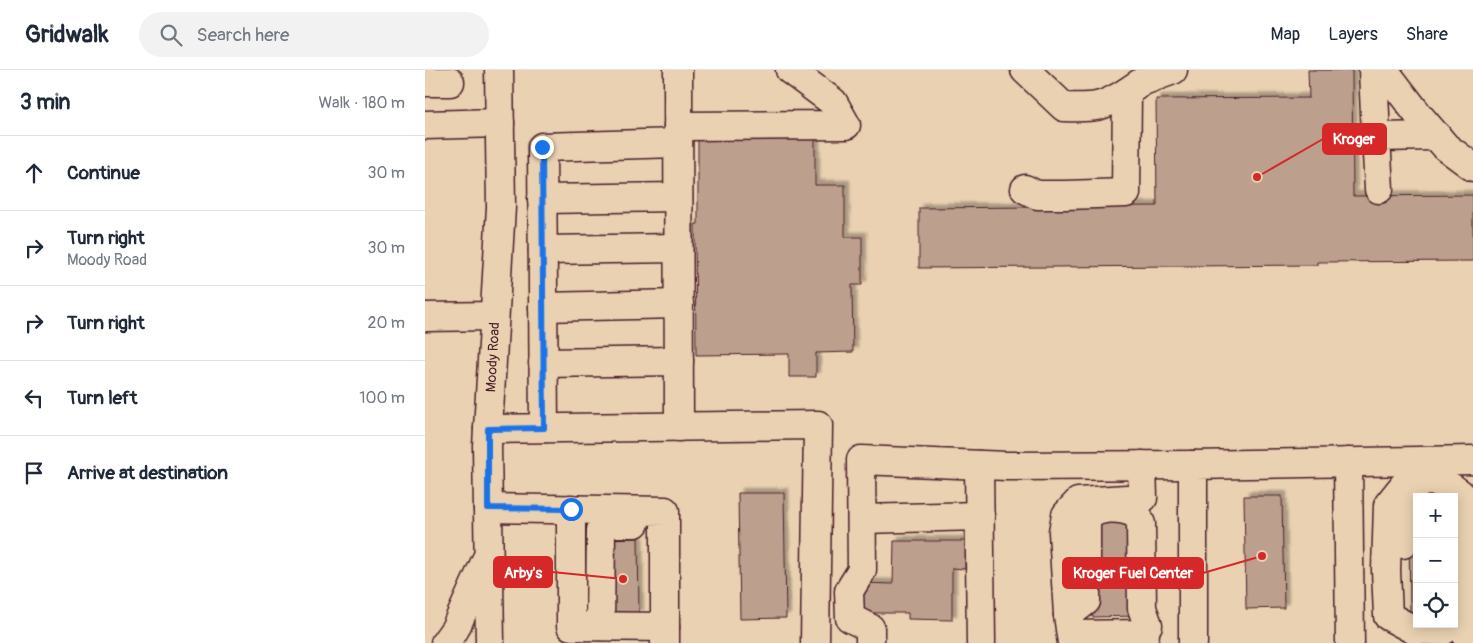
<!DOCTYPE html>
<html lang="en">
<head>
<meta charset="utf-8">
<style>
  body { margin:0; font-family:Pangolin,sans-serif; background:#f2f2f3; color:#1f2937 }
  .controls { position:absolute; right:15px; bottom:15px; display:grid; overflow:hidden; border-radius:0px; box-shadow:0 2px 12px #0003 }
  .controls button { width:45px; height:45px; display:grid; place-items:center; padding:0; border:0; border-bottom:1px solid #e0e1e3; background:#fff; color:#1f2937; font:25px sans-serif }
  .stop { position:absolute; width:15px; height:15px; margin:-11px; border:4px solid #1a73e8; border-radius:50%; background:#fff }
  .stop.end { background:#1a73e8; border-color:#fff; box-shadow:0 1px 5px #0008 }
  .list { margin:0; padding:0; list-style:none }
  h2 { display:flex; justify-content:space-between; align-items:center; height:65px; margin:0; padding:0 20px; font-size:21px }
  h2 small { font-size:16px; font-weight:400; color:#747a83 }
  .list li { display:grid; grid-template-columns:32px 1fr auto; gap:15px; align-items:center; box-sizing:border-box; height:75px; padding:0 20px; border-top:1px solid #e0e1e3 }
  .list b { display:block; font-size:19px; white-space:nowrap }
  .list p { margin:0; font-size:16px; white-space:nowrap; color:#747a83 }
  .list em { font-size:16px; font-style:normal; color:#747a83 }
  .icon { flex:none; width:28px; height:28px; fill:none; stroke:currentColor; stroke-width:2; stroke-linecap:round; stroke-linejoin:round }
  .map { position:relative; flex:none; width:1048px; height:573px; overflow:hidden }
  header { display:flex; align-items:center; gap:30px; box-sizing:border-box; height:70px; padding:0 25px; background:#fff; border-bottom:1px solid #e0e1e3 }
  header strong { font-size:24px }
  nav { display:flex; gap:28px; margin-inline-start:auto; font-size:18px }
  .search { width:350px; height:45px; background:#f2f2f3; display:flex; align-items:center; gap:12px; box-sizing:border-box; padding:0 18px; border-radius:28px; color:#747a83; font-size:19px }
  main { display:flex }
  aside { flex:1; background:#fff }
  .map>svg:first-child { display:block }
  .building { fill:#bc9f8c; stroke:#4a1f2b; filter:url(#shadow) }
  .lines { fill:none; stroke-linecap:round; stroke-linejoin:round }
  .minor-casing { stroke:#4a1f2b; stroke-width:31 }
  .major-casing { stroke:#4a1f2b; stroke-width:31 }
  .minor { stroke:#e9d1b1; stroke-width:28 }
  .major { stroke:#e9d1b1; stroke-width:28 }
  .route { stroke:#1a73e8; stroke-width:6 }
  .labels { text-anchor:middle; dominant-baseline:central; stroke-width:5; stroke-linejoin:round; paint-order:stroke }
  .street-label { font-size:14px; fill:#4a1f2b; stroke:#e9d1b1 }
  .leader { fill:none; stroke:#d62828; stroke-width:2 }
  .callout-dot { fill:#d62828; stroke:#e9d1b1; stroke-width:2 }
  .callout { fill:#d62828; stroke:#d62828; stroke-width:2 }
  .callout-label { font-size:15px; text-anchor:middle; font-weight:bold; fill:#fff }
</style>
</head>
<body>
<header>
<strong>Gridwalk</strong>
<div class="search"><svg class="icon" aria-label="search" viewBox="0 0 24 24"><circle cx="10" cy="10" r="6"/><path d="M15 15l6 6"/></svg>Search here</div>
<nav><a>Map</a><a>Layers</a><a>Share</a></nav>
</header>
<main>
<aside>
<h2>3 min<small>Walk · 180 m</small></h2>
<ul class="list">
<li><svg class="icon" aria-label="ahead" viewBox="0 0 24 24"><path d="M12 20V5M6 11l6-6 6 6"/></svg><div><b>Continue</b></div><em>30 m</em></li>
<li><svg class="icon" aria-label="right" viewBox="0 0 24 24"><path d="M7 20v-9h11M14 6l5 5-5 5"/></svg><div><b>Turn right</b><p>Moody Road</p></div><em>30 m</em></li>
<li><svg class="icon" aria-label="right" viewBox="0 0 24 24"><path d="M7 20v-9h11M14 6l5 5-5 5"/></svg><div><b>Turn right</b></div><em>20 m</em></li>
<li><svg class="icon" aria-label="left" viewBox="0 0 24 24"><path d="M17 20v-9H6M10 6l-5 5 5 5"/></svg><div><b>Turn left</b></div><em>100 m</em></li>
<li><svg class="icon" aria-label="arrive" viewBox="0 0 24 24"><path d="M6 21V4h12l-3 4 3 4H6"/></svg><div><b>Arrive at destination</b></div></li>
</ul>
</aside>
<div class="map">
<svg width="1048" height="573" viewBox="0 0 1048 573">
  <defs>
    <filter id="shadow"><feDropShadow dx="4.5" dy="-4.5" stdDeviation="1" flood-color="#0004"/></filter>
  </defs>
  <rect width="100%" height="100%" fill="#e9d1b1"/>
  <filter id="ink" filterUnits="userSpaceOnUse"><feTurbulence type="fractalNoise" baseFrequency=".02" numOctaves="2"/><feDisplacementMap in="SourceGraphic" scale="10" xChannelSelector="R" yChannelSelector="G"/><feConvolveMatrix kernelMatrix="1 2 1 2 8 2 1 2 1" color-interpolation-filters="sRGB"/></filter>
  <g filter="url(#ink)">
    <g class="building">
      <path d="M 883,0 L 927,0 L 928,126 L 1048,125 L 1048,191 L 892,192 L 892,195 L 494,198 L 494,138 L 732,136 L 731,29 L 884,28 Z"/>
      <path d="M 390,65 L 390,115 L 420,115 L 420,167 L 437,167 L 437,215 L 427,215 L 428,282 L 391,283 L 391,307 L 364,307 L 364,284 L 271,285 L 270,154 L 273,154 L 273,66 Z"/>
      <path d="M 313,423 L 359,423 L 361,548 L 315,549 Z"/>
      <path d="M 819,426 L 857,426 L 859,538 L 821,539 Z"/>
      <path d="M 665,453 L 711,453 L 713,546 L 667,547 Z"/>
      <path d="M 984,464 L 992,464 L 992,544 L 985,544 Z"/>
      <path d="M 213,468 L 214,544 L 181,545 L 180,469 Z"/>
      <path d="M 469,471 L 541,471 L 540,499 L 527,498 L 527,550 L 483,549 L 483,543 L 435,543 L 436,513 L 468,514 Z"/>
    </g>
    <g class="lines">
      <g class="minor-casing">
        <g id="minor">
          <path d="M 253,0 L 254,357"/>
          <path d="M 600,0 L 639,37 C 668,38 677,38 702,22"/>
          <path d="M 948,0 L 951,67"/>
          <path d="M 959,0 L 995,47 L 1021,77 L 1048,97"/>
          <path d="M 0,12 L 25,12"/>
          <path d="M 0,55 L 75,53"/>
          <path d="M 253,56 L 421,55 L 408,32 L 365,0"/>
          <path d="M 600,119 L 612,125 L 640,125 L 701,123 L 702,22 L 718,11 L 748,0"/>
          <path d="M 954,119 L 951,67 L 1012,66"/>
          <path d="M 117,129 L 253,127"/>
          <path d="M 118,180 L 253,178"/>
          <path d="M 118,237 L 254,234"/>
          <path d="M 0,247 L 69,246"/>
          <path d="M 118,293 L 254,291"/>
          <path d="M 119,358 L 117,77 L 253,73"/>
          <path d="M 63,359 L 393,355 L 390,573"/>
          <path d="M 923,392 L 925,573"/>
          <path d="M 554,395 L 556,573"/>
          <path d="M 63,438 L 240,441 L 240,573"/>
          <path d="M 146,439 L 146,556 L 240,557"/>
          <path d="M 437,449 L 555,446"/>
          <path d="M 978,474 L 977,445 L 992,436"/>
          <path d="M 643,545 L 661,531 L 661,448 C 674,435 696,437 712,444 L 716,454 L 717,538 L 723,555"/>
          <path d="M 1029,554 L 1018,561 L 989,560 L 963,546 L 961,500 L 963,435 L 979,415 C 1007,408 1021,409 1042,430 L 1043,573"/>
          <path d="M 175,556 L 176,460 L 180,453 L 210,453"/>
          <path d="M 647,565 L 720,564"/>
          <path d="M 445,573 L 445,558 L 425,548 L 424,521 L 437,500 L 436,390 L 582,396 L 768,395"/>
          <path d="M 647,573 L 643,545 L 638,462 L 641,445 L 653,432 L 718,428 L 717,395"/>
          <path d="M 768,573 L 768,395 L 1048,390"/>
        </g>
      </g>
      <g class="major-casing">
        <g id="major">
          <path d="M 20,573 L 30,559 L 61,490"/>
          <path id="s1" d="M 65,573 L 62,376 L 76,137 L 74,0"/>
        </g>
      </g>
      <use href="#minor" class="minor"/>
      <use href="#major" class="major"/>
    </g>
  </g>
  <g class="lines" filter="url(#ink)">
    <path class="route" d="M 117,77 L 119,358 L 63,359 L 63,438 L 146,439"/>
  </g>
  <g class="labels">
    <g class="street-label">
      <text stroke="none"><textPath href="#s1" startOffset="286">Moody Road</textPath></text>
    </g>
  </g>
  <path class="leader" d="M832 107L898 69M198 509L127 502M837 486L778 503"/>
  <g class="callout-dot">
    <circle cx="832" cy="107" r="5"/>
    <circle cx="198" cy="509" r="5"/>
    <circle cx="837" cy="486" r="5"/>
  </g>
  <g class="callout">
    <rect x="898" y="54" width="63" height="30" rx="5"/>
    <rect x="69" y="487" width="58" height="30" rx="5"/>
    <rect x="638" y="488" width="140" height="30" rx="5"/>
  </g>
  <g class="callout-label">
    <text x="929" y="74">Kroger</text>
    <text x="98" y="508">Arby's</text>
    <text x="708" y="508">Kroger Fuel Center</text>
  </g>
</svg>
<div class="controls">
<button>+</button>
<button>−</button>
<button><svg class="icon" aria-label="locate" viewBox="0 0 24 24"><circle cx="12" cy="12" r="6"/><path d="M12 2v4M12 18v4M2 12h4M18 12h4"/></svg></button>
</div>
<div class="stop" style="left:146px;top:439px"></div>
<div class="stop end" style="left:117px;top:77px"></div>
</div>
</main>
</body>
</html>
